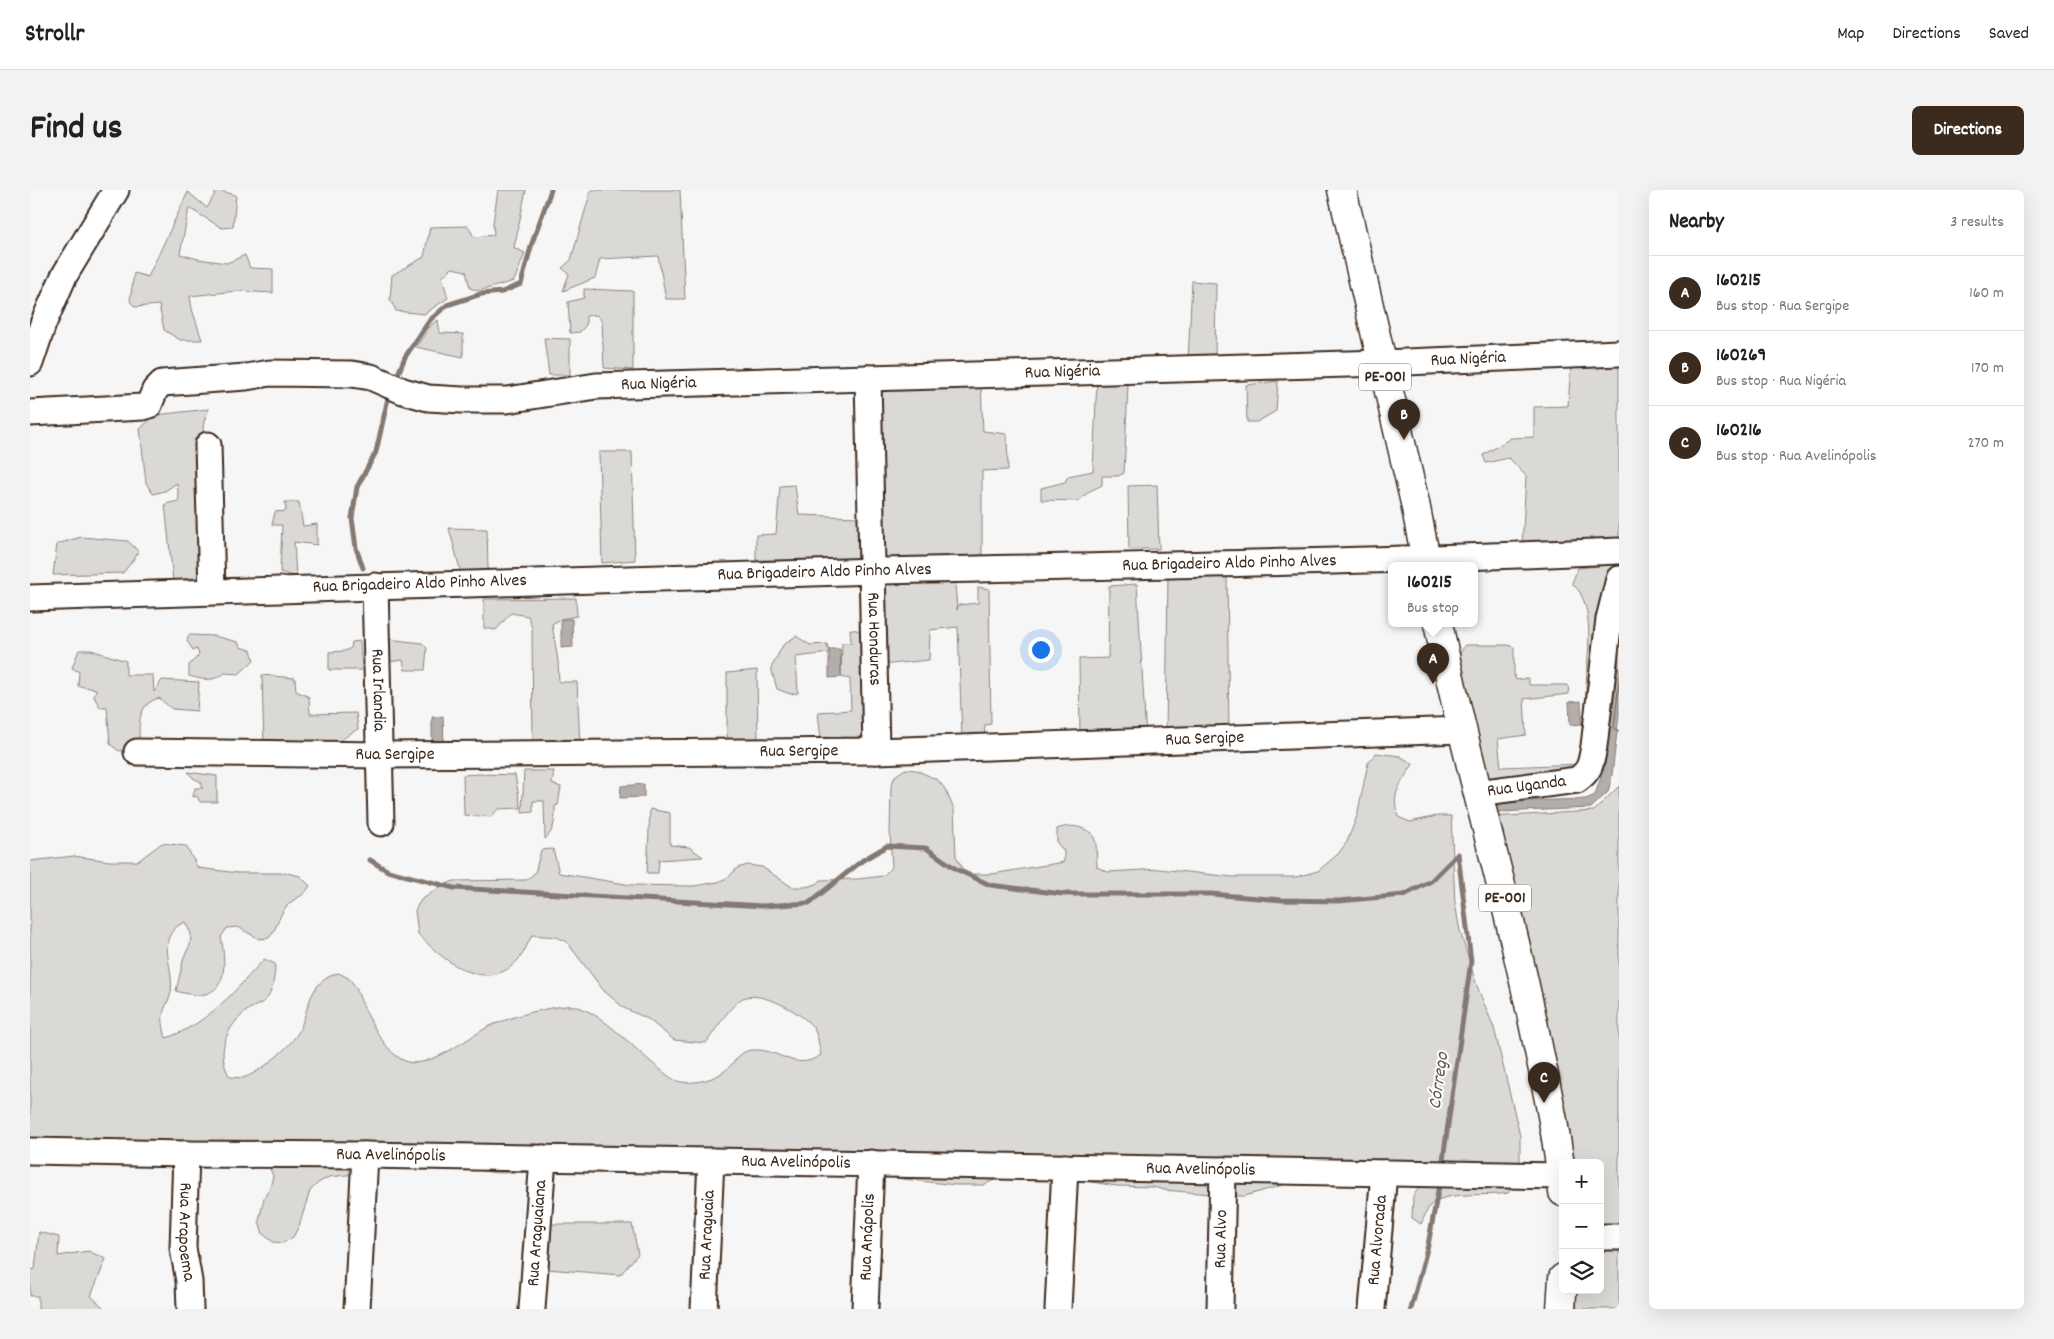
<!DOCTYPE html>
<html lang="en">
<head>
<meta charset="utf-8">
<style>
  body { margin:0; font-family:Dekko,sans-serif; background:#f2f2f2; color:#222 }
  .controls { position:absolute; right:15px; bottom:15px; display:grid; overflow:hidden; border-radius:8px; box-shadow:0 5px 20px #0002 }
  .controls button { width:45px; height:45px; display:grid; place-items:center; padding:0; border:0; border-bottom:1px solid #e0e0e0; background:#fff; color:#222; font:25px sans-serif }
  .you { position:absolute; left:1010px; top:459px; width:18px; height:18px; margin:-12px; border:4px solid #fff; border-radius:50%; background:#1a73e8; box-shadow:0 0 0 8px #1a73e833 }
  .badge { display:grid; place-items:center; width:32px; height:32px; border-radius:50%; background:#3b2a1e; color:#fff; font-size:16px; font-weight:700 }
  .pin { position:absolute; translate:-50% -41px; filter:drop-shadow(0 1px 2px #0008) }
  .pin::after { content:''; position:absolute; top:26px; width:18px; height:15px; background:inherit; clip-path:polygon(0 0,100% 0,50% 100%) }
  .popup { position:absolute; left:1358px; top:372px; width:90px; height:65px; box-sizing:border-box; display:grid; place-content:center; border-radius:8px; background:#fff; filter:drop-shadow(0 1px 4px #0005); font-size:16px; white-space:nowrap; color:#767676 }
  .popup b { font-size:19px; color:#222 }
  .popup::after { content:''; position:absolute; left:50%; top:100%; margin-left:-10px; border:10px solid transparent; border-top-color:#fff }
  .list { margin:0; padding:0; list-style:none }
  h2 { display:flex; justify-content:space-between; align-items:center; height:65px; margin:0; padding:0 20px; font-size:21px }
  h2 small { font-size:16px; font-weight:400; color:#767676 }
  .list li { display:grid; grid-template-columns:32px 1fr auto; gap:15px; align-items:center; box-sizing:border-box; height:75px; padding:0 20px; border-top:1px solid #e0e0e0 }
  .list b { display:block; font-size:19px; white-space:nowrap }
  .list p { margin:0; font-size:16px; white-space:nowrap; color:#767676 }
  .list em { font-size:16px; font-style:normal; color:#767676 }
  .icon { flex:none; width:28px; height:28px; fill:none; stroke:currentColor; stroke-width:2; stroke-linecap:round; stroke-linejoin:round }
  .map { position:relative; flex:none; width:1589px; height:1119px; overflow:hidden; border-radius:8px }
  header { display:flex; align-items:center; gap:30px; box-sizing:border-box; height:70px; padding:0 25px; background:#fff; border-bottom:1px solid #e0e0e0 }
  header strong { font-size:24px }
  nav { display:flex; gap:28px; margin-inline-start:auto; font-size:18px }
  .intro { display:flex; align-items:center; justify-content:space-between; box-sizing:border-box; height:120px; padding:0 30px }
  h1 { margin:0; font-size:35px }
  .button { padding:12px 22px; border-radius:8px; background:#3b2a1e; color:#fff; font-size:18px; font-weight:700 }
  main { display:flex; gap:30px; padding:0 30px }
  aside { flex:1; background:#fff; border-radius:8px; box-shadow:0 5px 20px #0002 }
  .map>svg:first-child { display:block }
  .green { fill:#dbd9d6; stroke:#8b827a }
  .water { fill:#b4aeaa; stroke:#847972 }
  .lines { fill:none; stroke-linecap:round; stroke-linejoin:round }
  .shore { stroke:#6b5f56; stroke-width:1 }
  .stream { stroke:#847972; stroke-width:5 }
  .minor-casing { stroke:#3b2a1e; stroke-width:29 }
  .major-casing { stroke:#3b2a1e; stroke-width:31 }
  .minor { stroke:#fff; stroke-width:25 }
  .major { stroke:#fff; stroke-width:28 }
  .labels { text-anchor:middle; dominant-baseline:central; stroke-width:4; stroke-linejoin:round; paint-order:stroke }
  .shield { fill:#fff; stroke:#766a62; stroke-width:1 }
  .shield-label { font-size:16px; font-weight:bold; fill:#3b2a1e }
  .street-label { font-size:18px; fill:#3b2a1e; stroke:#fff }
  .water-label { font-size:19px; font-style:italic; fill:#65584f; stroke:#fff }
</style>
</head>
<body>
<header>
<strong>Strollr</strong>
<nav><a>Map</a><a>Directions</a><a>Saved</a></nav>
</header>
<div class="intro"><h1>Find us</h1><a class="button">Directions</a></div>
<main>
<div class="map">
<svg width="1589" height="1119" viewBox="0 0 1589 1119">
  <rect width="100%" height="100%" fill="#f7f6f6"/>
  <filter id="ink" filterUnits="userSpaceOnUse"><feTurbulence type="fractalNoise" baseFrequency=".02" numOctaves="2"/><feDisplacementMap in="SourceGraphic" scale="10" xChannelSelector="R" yChannelSelector="G"/><feConvolveMatrix kernelMatrix="1 2 1 2 8 2 1 2 1" color-interpolation-filters="sRGB"/></filter>
  <g filter="url(#ink)">
    <g class="green">
      <path d="M 187,0 L 206,5 L 203,37 L 192,38 L 159,18 L 150,64 L 168,69 L 197,73 L 215,65 L 220,78 L 243,79 L 243,103 L 207,101 L 160,106 L 162,119 L 172,150 L 150,150 L 134,140 L 129,115 L 105,117 L 100,111 L 104,83 L 118,87 L 158,2 L 177,18 Z"/>
      <path d="M 468,0 L 496,0 L 484,58 L 495,63 L 484,91 L 449,101 L 440,98 L 436,81 L 422,78 L 412,87 L 418,108 L 394,124 L 366,121 L 360,109 L 362,85 L 394,67 L 400,37 L 438,36 L 444,47 L 464,45 L 463,33 Z"/>
      <path d="M 561,0 L 650,0 L 655,109 L 636,109 L 628,66 L 570,69 L 565,88 L 533,101 L 539,84 L 532,78 L 541,70 Z"/>
      <path d="M 1162,91 L 1186,93 L 1185,171 L 1158,171 Z"/>
      <path d="M 554,99 L 603,101 L 603,180 L 574,178 L 572,132 L 567,125 L 556,126 L 556,135 L 550,142 L 540,143 L 538,112 L 554,108 Z"/>
      <path d="M 408,130 L 410,143 L 433,144 L 433,167 L 386,157 L 402,134 Z"/>
      <path d="M 514,148 L 540,149 L 540,185 L 519,185 Z"/>
      <path d="M 1589,169 L 1589,353 L 1492,357 L 1496,286 L 1479,268 L 1456,273 L 1453,265 L 1481,248 L 1504,247 L 1504,217 L 1538,216 L 1541,174 Z"/>
      <path d="M 1067,189 L 1098,195 L 1094,283 L 1088,286 L 1072,286 L 1072,295 L 1060,301 L 1048,311 L 1011,310 L 1011,298 L 1035,292 L 1038,286 L 1063,281 Z"/>
      <path d="M 1248,191 L 1246,221 L 1227,232 L 1217,232 L 1216,195 Z"/>
      <path d="M 951,194 L 953,241 L 977,244 L 978,280 L 952,281 L 952,365 L 851,369 L 849,197 Z"/>
      <path d="M 179,219 L 174,231 L 172,248 L 174,386 L 143,391 L 135,314 L 149,311 L 147,293 L 135,301 L 123,304 L 116,293 L 110,239 L 125,225 Z"/>
      <path d="M 569,262 L 602,262 L 605,370 L 572,373 Z"/>
      <path d="M 765,295 L 769,325 L 829,327 L 829,371 L 726,370 L 726,345 L 746,344 L 750,296 Z"/>
      <path d="M 1127,295 L 1129,359 L 1099,359 L 1098,296 Z"/>
      <path d="M 255,312 L 269,312 L 273,336 L 287,334 L 287,355 L 264,352 L 266,387 L 250,382 L 252,335 L 242,335 L 245,322 L 256,321 Z"/>
      <path d="M 419,338 L 457,339 L 458,379 L 431,383 Z"/>
      <path d="M 51,347 L 98,351 L 109,362 L 93,383 L 23,385 L 27,354 Z"/>
      <path d="M 1587,374 L 1576,421 L 1558,562 C 1557,540 1556,518 1556,496 C 1557,468 1567,414 1542,393 L 1548,378 Z"/>
      <path d="M 1138,383 L 1197,385 L 1199,545 L 1136,548 Z"/>
      <path d="M 925,393 L 927,420 L 928,415 L 948,413 L 948,397 L 959,399 L 961,534 L 955,535 L 954,548 L 932,548 L 928,437 L 900,440 L 899,470 L 851,475 L 851,394 Z"/>
      <path d="M 1107,394 L 1116,548 L 1050,550 L 1049,469 L 1078,468 L 1079,396 Z"/>
      <path d="M 546,408 L 547,426 L 531,429 L 522,434 L 528,471 L 529,492 L 547,492 L 550,555 L 503,557 L 502,438 L 498,426 L 481,423 L 466,440 L 454,438 L 454,409 Z"/>
      <path d="M 820,439 L 832,441 L 839,557 L 808,556 L 804,549 L 791,550 L 788,522 L 821,520 L 820,489 L 811,487 L 812,453 L 821,453 Z"/>
      <path d="M 159,445 L 184,446 L 208,452 L 210,457 L 221,460 L 224,470 L 209,484 L 195,483 C 183,492 173,490 159,486 L 159,475 L 169,465 L 167,459 L 163,460 L 157,451 Z"/>
      <path d="M 766,446 L 780,455 L 797,454 L 799,463 L 766,467 L 768,503 L 760,504 L 747,499 L 741,478 L 753,455 Z"/>
      <path d="M 357,449 L 392,453 L 397,458 L 395,480 L 375,480 L 373,470 L 358,472 Z"/>
      <path d="M 330,451 L 332,480 L 299,480 L 299,462 L 315,461 L 321,458 L 322,452 Z"/>
      <path d="M 1435,455 L 1478,455 L 1484,457 L 1484,485 L 1486,490 L 1499,488 L 1499,495 L 1538,495 L 1539,504 L 1494,509 L 1496,545 L 1468,549 L 1471,577 L 1554,574 L 1550,581 L 1454,595 L 1429,465 Z"/>
      <path d="M 49,460 L 61,460 L 96,471 L 96,485 L 123,485 L 124,502 L 132,490 L 169,492 L 167,521 L 142,519 L 129,508 C 107,514 108,536 110,555 L 89,561 L 80,554 L 77,517 L 70,517 L 64,507 L 66,499 L 48,496 L 49,482 L 42,478 Z"/>
      <path d="M 727,480 L 728,551 L 697,551 L 697,483 Z"/>
      <path d="M 232,485 L 265,488 L 266,501 L 279,507 L 280,524 L 326,523 L 328,539 C 319,543 314,550 305,553 L 234,558 Z"/>
      <path d="M 1346,563 L 1370,566 L 1383,574 C 1370,596 1361,601 1368,627 L 1380,632 L 1407,626 L 1421,626 L 1425,713 L 1430,741 L 1447,796 L 1464,838 L 1490,946 L 1490,971 L 1484,994 L 1478,1003 C 1459,1007 1412,1000 1400,1016 C 1396,1021 1394,1028 1391,1034 L 1382,1028 L 1383,1006 L 1397,987 L 1280,987 L 1215,1006 L 1205,1006 L 1134,1000 L 1123,997 L 1087,996 L 1016,985 L 976,985 L 953,995 L 926,995 L 872,989 L 826,975 L 467,983 L 369,969 L 335,983 L 299,987 L 288,993 L 280,1001 L 269,1036 L 263,1047 L 253,1053 L 243,1052 L 233,1044 L 229,1031 L 234,1008 L 240,998 L 243,986 L 234,964 L 3,949 L 0,947 L 0,671 L 44,666 L 79,671 L 108,671 L 132,653 L 156,656 L 168,678 L 208,683 L 257,683 L 270,686 L 280,696 C 271,710 265,706 256,717 C 248,727 247,739 239,748 L 229,749 L 208,737 L 197,738 L 191,747 C 198,784 195,816 146,801 L 154,767 L 160,755 L 161,744 L 155,732 C 123,746 145,776 141,802 C 140,810 134,817 133,824 C 132,832 134,840 136,848 C 177,835 207,799 234,769 L 245,774 C 245,784 243,799 238,807 C 233,814 224,816 218,820 C 196,836 185,863 200,887 C 204,887 208,888 212,888 C 228,885 263,855 270,839 C 280,815 279,792 308,783 C 311,784 315,786 318,788 C 325,793 328,803 331,811 C 340,830 356,866 378,872 C 400,878 438,848 456,838 C 473,829 525,814 544,816 C 571,821 608,863 632,881 C 637,885 644,891 651,892 C 667,894 686,889 697,879 C 706,871 710,860 723,860 C 750,858 764,883 791,865 C 789,855 788,844 782,836 C 771,822 730,800 713,808 C 700,815 685,841 676,853 L 644,850 L 618,829 L 594,818 L 574,801 L 536,751 L 526,747 L 502,745 C 498,752 495,762 489,769 C 457,806 413,771 388,744 L 385,720 L 391,710 L 413,695 L 424,691 L 496,690 L 505,683 L 511,660 L 523,659 L 529,683 L 601,695 L 664,696 L 688,692 L 699,687 L 707,678 L 718,675 L 732,677 L 762,697 L 775,697 L 787,694 L 791,690 L 828,689 L 853,686 L 862,677 L 860,642 L 861,596 L 865,586 L 875,579 L 886,580 L 908,590 L 915,599 L 924,619 L 926,666 L 935,684 L 962,684 L 1034,672 L 1034,661 L 1027,653 L 1027,639 C 1040,634 1050,636 1062,643 L 1066,653 L 1067,677 L 1078,682 L 1129,679 L 1203,687 L 1266,687 L 1288,681 L 1308,664 L 1317,652 L 1327,626 L 1338,573 Z"/>
      <path d="M 494,581 L 524,581 L 522,594 L 531,597 L 528,615 L 525,616 C 525,629 525,640 515,649 L 514,611 L 503,611 L 503,622 L 492,623 Z"/>
      <path d="M 158,582 L 187,586 L 187,612 L 170,612 L 167,606 L 163,607 L 165,598 L 173,598 L 171,592 L 163,588 Z"/>
      <path d="M 448,584 L 485,585 L 491,618 L 468,619 L 461,627 L 434,625 L 433,585 Z"/>
      <path d="M 1589,596 L 1589,1119 L 1547,1119 L 1544,1100 L 1570,1100 L 1570,973 L 1541,973 L 1460,627 L 1564,621 Z"/>
      <path d="M 620,619 L 640,623 L 640,655 L 659,657 L 673,667 L 629,670 L 628,683 L 617,683 Z"/>
      <path d="M 517,1034 L 602,1034 L 608,1064 L 590,1085 L 517,1079 Z"/>
      <path d="M 9,1042 L 29,1047 L 28,1066 L 58,1061 L 76,1069 L 61,1106 L 73,1117 L 72,1119 L 8,1119 L 8,1106 L 0,1106 L 0,1080 L 5,1079 Z"/>
    </g>
    <g class="water">
      <path d="M 531,429 L 542,429 L 543,457 L 531,458 Z"/>
      <path d="M 1589,445 L 1589,525 L 1582,585 L 1578,602 L 1561,618 L 1468,622 L 1466,612 L 1556,609 L 1565,605 L 1575,575 Z"/>
      <path d="M 799,459 L 810,459 L 811,487 L 799,488 Z"/>
      <path d="M 1551,511 L 1552,534 L 1540,535 L 1539,512 Z"/>
      <path d="M 413,526 L 414,555 L 402,555 L 402,527 Z"/>
      <path d="M 614,594 L 614,607 L 590,608 L 591,596 Z"/>
    </g>
    <g class="lines">
      <path class="shore" d="M 1589,492 L 1584,539 L 1589,541"/>
      <g class="stream">
        <path d="M 368,184 L 375,167 L 400,130 L 417,115 L 451,104 L 472,102 L 491,94 L 502,53 L 521,0"/>
        <path d="M 333,378 L 326,358 L 322,328 L 327,297 L 346,262 L 358,208"/>
        <path d="M 340,670 L 358,681 L 424,698 L 733,716 L 779,713 L 833,670 L 857,656 L 896,658 L 926,679 L 960,695 L 1033,704 L 1181,704 L 1252,710 L 1309,711 L 1374,705 L 1401,691 L 1428,664"/>
        <path d="M 1412,977 L 1441,771 L 1428,664"/>
        <path d="M 1381,1119 L 1398,1055 L 1410,990"/>
      </g>
      <g class="minor-casing">
        <g id="minor">
          <path d="M 0,173 L 13,134 L 34,86 L 86,0"/>
          <path id="s1" d="M 838,188 L 846,561"/>
          <path id="s2" d="M 0,223 L 113,217 L 119,215 L 125,200 L 132,193 L 216,187 L 240,183 L 322,184 L 341,187 L 373,201 L 398,208 L 432,210 L 477,210 L 566,196 L 1352,173 L 1589,163"/>
          <path d="M 178,255 L 182,401"/>
          <path id="s3" d="M 345,396 L 351,633"/>
          <path id="s4" d="M 0,408 C 282,397 564,388 846,381 C 1094,376 1342,372 1589,361"/>
          <path id="s5" d="M 107,562 L 351,565 L 846,561 L 1432,540"/>
          <path id="s6" d="M 1447,603 L 1547,590 C 1561,580 1561,573 1564,556 L 1579,429 L 1589,389"/>
          <path id="s7" d="M 0,961 L 156,964 L 335,965 L 1531,986"/>
          <path id="s8" d="M 156,964 L 153,1058 L 159,1091 L 160,1119"/>
          <path d="M 1570,1047 L 1589,1047"/>
          <path d="M 327,1119 L 335,965"/>
          <path id="s9" d="M 502,1119 L 513,968"/>
          <path id="s10" d="M 674,1119 L 681,971"/>
          <path id="s11" d="M 835,1119 L 841,973"/>
          <path d="M 1028,1119 L 1035,977"/>
          <path id="s12" d="M 1190,1119 L 1193,980"/>
          <path id="s13" d="M 1342,1119 L 1354,983"/>
        </g>
      </g>
      <g class="major-casing">
        <g id="major">
          <path d="M 1312,0 L 1385,313 L 1397,375"/>
          <path d="M 1408,433 C 1436,570 1477,705 1505,842 C 1516,895 1528,948 1533,1002"/>
          <path d="M 1531,1119 L 1533,1088"/>
        </g>
      </g>
      <use href="#minor" class="minor"/>
      <use href="#major" class="major"/>
    </g>
  </g>
  <g class="labels">
    <g class="shield">
      <rect x="1329" y="173.5" width="52" height="27" rx="4"/>
      <rect x="1449" y="694.5" width="52" height="27" rx="4"/>
    </g>
    <g class="shield-label">
      <text x="1355" y="187">PE-001</text>
      <text x="1475" y="708">PE-001</text>
    </g>
    <g class="street-label">
      <text stroke="none"><textPath href="#s2" startOffset="1458">Rua Nigéria</textPath></text>
      <text stroke="none"><textPath href="#s2" startOffset="1052">Rua Nigéria</textPath></text>
      <text stroke="none"><textPath href="#s2" startOffset="648">Rua Nigéria</textPath></text>
      <text stroke="none"><textPath href="#s4" startOffset="1200">Rua Brigadeiro Aldo Pinho Alves</textPath></text>
      <text stroke="none"><textPath href="#s4" startOffset="795">Rua Brigadeiro Aldo Pinho Alves</textPath></text>
      <text stroke="none"><textPath href="#s4" startOffset="390">Rua Brigadeiro Aldo Pinho Alves</textPath></text>
      <text stroke="none"><textPath href="#s1" startOffset="261">Rua Honduras</textPath></text>
      <text stroke="none"><textPath href="#s3" startOffset="104">Rua Irlandia</textPath></text>
      <text stroke="none"><textPath href="#s5" startOffset="1068">Rua Sergipe</textPath></text>
      <text stroke="none"><textPath href="#s5" startOffset="662">Rua Sergipe</textPath></text>
      <text stroke="none"><textPath href="#s5" startOffset="258">Rua Sergipe</textPath></text>
      <text stroke="none"><textPath href="#s6" startOffset="50">Rua Uganda</textPath></text>
      <text stroke="none"><textPath href="#s7" startOffset="361">Rua Avelinópolis</textPath></text>
      <text stroke="none"><textPath href="#s7" startOffset="766">Rua Avelinópolis</textPath></text>
      <text stroke="none"><textPath href="#s7" startOffset="1171">Rua Avelinópolis</textPath></text>
      <text stroke="none"><textPath href="#s8" startOffset="78">Rua Arapoema</textPath></text>
      <text stroke="none"><textPath href="#s9" startOffset="76">Rua Araguaiana</textPath></text>
      <text stroke="none"><textPath href="#s10" startOffset="74">Rua Araguaia</textPath></text>
      <text stroke="none"><textPath href="#s11" startOffset="72">Rua Anápolis</textPath></text>
      <text stroke="none"><textPath href="#s12" startOffset="70">Rua Alvo</textPath></text>
      <text stroke="none"><textPath href="#s13" startOffset="69">Rua Alvorada</textPath></text>
    </g>
    <g class="water-label">
      <text transform="translate(1410 891) rotate(-82)">Córrego</text>
    </g>
  </g>
</svg>
<div class="controls">
<button>+</button>
<button>−</button>
<button><svg class="icon" aria-label="layers" viewBox="0 0 24 24"><path d="M12 4l9 5-9 5-9-5zM3 14l9 5 9-5"/></svg></button>
</div>
<div class="you"></div>
<div class="pin badge" style="left:1403px;top:494px">A</div>
<div class="popup"><b>160215</b>Bus stop</div>
<div class="pin badge" style="left:1374px;top:250px">B</div>
<div class="pin badge" style="left:1514px;top:913px">C</div>
</div>
<aside>
<h2>Nearby<small>3 results</small></h2>
<ul class="list">
<li><span class="badge">A</span><div><b>160215</b><p>Bus stop · Rua Sergipe</p></div><em>160 m</em></li>
<li><span class="badge">B</span><div><b>160269</b><p>Bus stop · Rua Nigéria</p></div><em>170 m</em></li>
<li><span class="badge">C</span><div><b>160216</b><p>Bus stop · Rua Avelinópolis</p></div><em>270 m</em></li>
</ul>
</aside>
</main>
</body>
</html>
